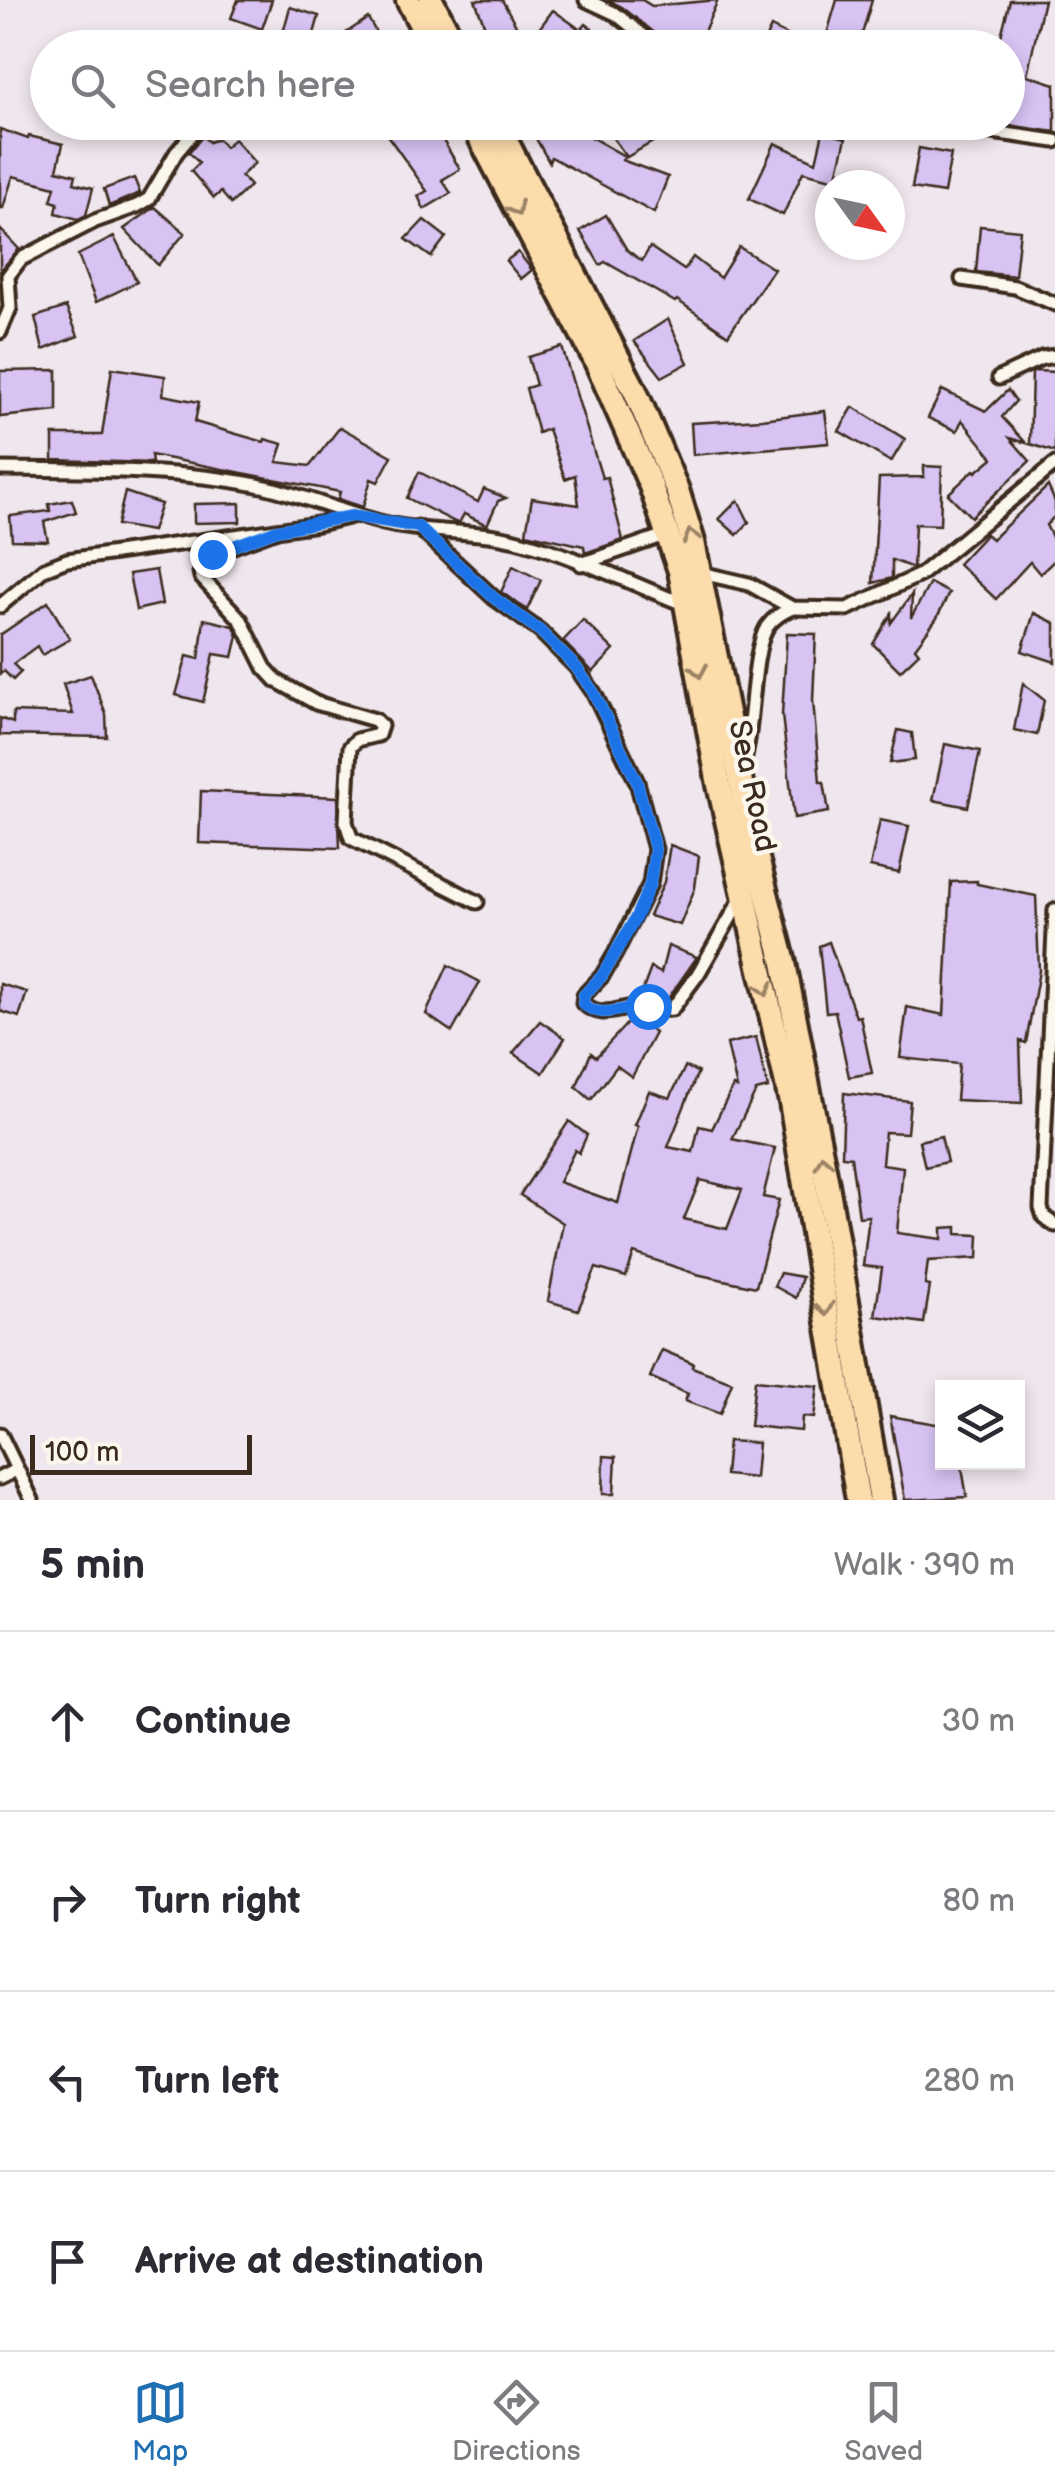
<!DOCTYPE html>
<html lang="en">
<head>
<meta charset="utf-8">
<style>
  body { margin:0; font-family:"Balsamiq Sans",sans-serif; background:#f2f2f3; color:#2b2b33 }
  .controls { position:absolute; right:30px; bottom:30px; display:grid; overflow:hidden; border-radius:0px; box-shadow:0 5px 15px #0003 }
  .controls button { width:90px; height:90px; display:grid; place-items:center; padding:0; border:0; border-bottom:2px solid #e1e1e2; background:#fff; color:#2b2b33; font:50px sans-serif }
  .compass { position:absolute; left:815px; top:170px; width:90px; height:90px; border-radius:50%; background:#fff; box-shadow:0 5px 15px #0003; rotate:123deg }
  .scale { position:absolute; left:30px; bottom:25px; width:222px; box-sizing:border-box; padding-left:10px; border:5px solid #3b2a1e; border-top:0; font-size:28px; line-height:35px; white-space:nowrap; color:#3b2a1e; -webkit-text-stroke:8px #fbf7ec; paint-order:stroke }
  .stop { position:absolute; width:30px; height:30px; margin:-22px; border:8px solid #1a73e8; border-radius:50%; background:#fff }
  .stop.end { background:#1a73e8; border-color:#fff; box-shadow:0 2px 10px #0008 }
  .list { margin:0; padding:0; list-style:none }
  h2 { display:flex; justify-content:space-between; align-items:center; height:130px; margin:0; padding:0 40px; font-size:42px }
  h2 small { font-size:32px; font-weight:400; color:#7c7c81 }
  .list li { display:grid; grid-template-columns:65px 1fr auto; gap:30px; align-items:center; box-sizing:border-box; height:180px; padding:0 40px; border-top:2px solid #e1e1e2 }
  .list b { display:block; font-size:38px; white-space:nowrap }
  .list em { font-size:32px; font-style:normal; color:#7c7c81 }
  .icon { flex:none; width:55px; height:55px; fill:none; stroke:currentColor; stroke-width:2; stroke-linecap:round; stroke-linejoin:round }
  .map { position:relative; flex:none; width:1055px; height:1500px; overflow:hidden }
  .search { position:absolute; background:#fff; box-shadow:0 5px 15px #0003; left:30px; right:30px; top:30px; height:110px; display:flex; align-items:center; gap:25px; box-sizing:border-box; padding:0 35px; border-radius:55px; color:#7c7c81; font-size:38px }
  .sheet { height:850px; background:#fff }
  nav { display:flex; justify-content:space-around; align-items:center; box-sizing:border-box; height:140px; border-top:2px solid #e1e1e2; background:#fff; font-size:28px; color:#7c7c81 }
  nav a { display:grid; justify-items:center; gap:5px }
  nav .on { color:#1f6fb2 }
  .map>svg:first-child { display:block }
  .building { fill:#d8c3f3; stroke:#3b2a1e; stroke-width:2.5; fill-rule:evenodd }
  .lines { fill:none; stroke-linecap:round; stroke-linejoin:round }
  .street-casing { stroke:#3b2a1e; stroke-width:19 }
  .highway-casing { stroke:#3b2a1e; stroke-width:30 }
  .street { stroke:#fbf7ec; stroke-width:11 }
  .highway { stroke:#fddcac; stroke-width:22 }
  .oneway { stroke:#9c8365 }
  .route { stroke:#1a73e8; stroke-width:12 }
  .labels { text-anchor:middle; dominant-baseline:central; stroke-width:9; stroke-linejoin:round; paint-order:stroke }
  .street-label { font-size:30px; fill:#3b2a1e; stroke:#fbf7ec }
</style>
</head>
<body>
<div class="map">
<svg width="1055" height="1500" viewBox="0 0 1055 1500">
  <rect width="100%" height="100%" fill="#f0e7ee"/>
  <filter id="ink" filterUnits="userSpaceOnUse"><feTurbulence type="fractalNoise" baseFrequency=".01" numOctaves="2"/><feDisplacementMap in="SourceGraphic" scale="20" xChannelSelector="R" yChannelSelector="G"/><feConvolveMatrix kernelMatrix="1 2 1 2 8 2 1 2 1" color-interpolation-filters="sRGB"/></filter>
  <g filter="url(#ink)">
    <g class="building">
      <path d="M 238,0 L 272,0 L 262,29 L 231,18 Z"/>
      <path d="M 475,0 L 502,0 L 527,45 L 553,10 L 581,30 L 586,24 L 618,48 L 493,48 Z"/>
      <path d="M 608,0 L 642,0 L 652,6 L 718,0 L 702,36 L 725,48 L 668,48 L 665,41 L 622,7 Z"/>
      <path d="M 837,0 L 872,0 L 858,48 L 824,44 Z"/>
      <path d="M 1010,0 L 1044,0 L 1027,75 L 1055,84 L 1055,132 L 1008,125 L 1008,48 L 998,48 Z"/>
      <path d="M 290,7 L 319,16 L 310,48 L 279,48 Z"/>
      <path d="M 368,18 L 385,48 L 324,48 Z"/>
      <path d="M 771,27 L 813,48 L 761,48 Z"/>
      <path d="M 400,122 L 432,122 L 460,169 L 442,180 L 451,193 L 424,209 L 418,196 L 427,191 L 385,132 Z"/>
      <path d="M 527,122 L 564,122 L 626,157 L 622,160 L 668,177 L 654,213 L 551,157 L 549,162 Z"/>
      <path d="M 601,122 L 648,122 L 656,140 L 627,157 Z"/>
      <path d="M 0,129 L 28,139 L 29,136 L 63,144 L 57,170 L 76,175 L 74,183 L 93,188 L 86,215 L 78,219 L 56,213 L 58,203 L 51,201 L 55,187 L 13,176 L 3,208 L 0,208 Z"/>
      <path d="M 823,132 L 846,138 L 836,180 L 803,172 L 783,215 L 749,199 L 775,143 L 816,162 Z"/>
      <path d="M 203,136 L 209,142 L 218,139 L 225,147 L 234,139 L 255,163 L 241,176 L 250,186 L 231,204 L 221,192 L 214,198 L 191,171 L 199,163 L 189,152 Z"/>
      <path d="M 919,148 L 951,154 L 944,193 L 912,188 Z"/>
      <path d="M 134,178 L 140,193 L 109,206 L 104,189 Z"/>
      <path d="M 155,207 L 185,233 L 158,265 L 124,229 Z"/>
      <path d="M 606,215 L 627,250 L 642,261 L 650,247 L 684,270 L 693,257 L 720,278 L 739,247 L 774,269 L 728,335 L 677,300 L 675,302 L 605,262 L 600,265 L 580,231 Z"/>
      <path d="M 424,220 L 446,237 L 431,257 L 406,239 Z"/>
      <path d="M 980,226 L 1020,230 L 1015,276 L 976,272 Z"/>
      <path d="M 0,229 L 19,249 L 0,271 Z"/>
      <path d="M 114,237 L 137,282 L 96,302 L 78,255 Z"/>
      <path d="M 518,252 L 532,270 L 521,279 L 506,261 Z"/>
      <path d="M 66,307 L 78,336 L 43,350 L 35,317 Z"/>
      <path d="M 668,319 L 688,363 L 662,377 L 634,341 Z"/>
      <path d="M 562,347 L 602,478 L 607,477 L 623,540 L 585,553 L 584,546 L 526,533 L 532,498 L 579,505 L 575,475 L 565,479 L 548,429 L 538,433 L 526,388 L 536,385 L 528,357 Z"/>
      <path d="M 112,368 L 165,376 L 163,395 L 199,402 L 195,422 L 264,442 L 265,439 L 283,444 L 277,462 L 310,466 L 340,427 L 392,456 L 378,482 L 371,479 L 363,507 L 338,499 L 340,492 L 151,455 L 152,463 L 53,460 L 53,435 L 102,435 Z"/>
      <path d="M 57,370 L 57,411 L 0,417 L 0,371 Z"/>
      <path d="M 1036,371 L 1055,372 L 1055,452 L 1030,444 L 1032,373 Z"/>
      <path d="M 942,390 L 986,411 L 1008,390 L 1016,401 L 1002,417 L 1026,443 L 1010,438 L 1030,461 L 971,517 L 948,494 L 974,470 L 976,472 L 993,458 L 962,420 L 957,431 L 928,418 Z"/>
      <path d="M 853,407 L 905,439 L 891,462 L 839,431 Z"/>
      <path d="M 825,411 L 829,443 L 693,455 L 691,423 L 762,419 Z"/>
      <path d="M 924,466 L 942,467 L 940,525 L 915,524 L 913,568 L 892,560 L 892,578 L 873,583 L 879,478 L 924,477 Z"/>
      <path d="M 419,472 L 478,502 L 484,489 L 506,498 L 498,501 L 487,525 L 464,514 L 459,523 L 455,522 L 407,498 Z"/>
      <path d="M 1048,486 L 1055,502 L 1055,516 L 1046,525 L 1055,543 L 1055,560 L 1040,574 L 1030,562 L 996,599 L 958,564 L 986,534 L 992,539 Z"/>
      <path d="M 125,492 L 161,504 L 152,531 L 117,525 Z"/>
      <path d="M 72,500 L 76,512 L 44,522 L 48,541 L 12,540 L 10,516 L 50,511 L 49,504 Z"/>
      <path d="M 738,500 L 749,522 L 737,535 L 719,519 Z"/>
      <path d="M 240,503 L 240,522 L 194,523 L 194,504 Z"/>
      <path d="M 513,566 L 541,580 L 527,610 L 501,592 Z"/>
      <path d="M 156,570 L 162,604 L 136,610 L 129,574 Z"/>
      <path d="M 930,583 L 949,593 L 937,618 L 915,648 L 919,653 L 900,671 L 873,644 L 891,614 L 891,623 L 912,594 L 911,618 Z"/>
      <path d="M 48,602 L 70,639 L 42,655 L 37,646 L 13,664 L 21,672 L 13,680 L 4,671 L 0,674 L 0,635 Z"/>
      <path d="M 1034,613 L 1055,623 L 1055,662 L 1022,651 Z"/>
      <path d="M 204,619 L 234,626 L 238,636 L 233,657 L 214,654 L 203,702 L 176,695 L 187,656 L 199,659 Z"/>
      <path d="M 583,620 L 614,650 L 593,672 L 563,641 Z"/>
      <path d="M 787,633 L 816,634 L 813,700 L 820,782 L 824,782 L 829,812 L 794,818 L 782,715 Z"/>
      <path d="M 91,675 L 106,714 L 107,737 L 0,735 L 0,718 L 13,723 L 13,712 L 73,714 L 63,684 Z"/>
      <path d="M 1023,683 L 1044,700 L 1037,735 L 1014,730 Z"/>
      <path d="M 898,730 L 912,733 L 915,760 L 890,763 Z"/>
      <path d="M 945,744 L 980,751 L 968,807 L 933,800 Z"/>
      <path d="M 201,791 L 338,797 L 340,848 L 199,843 Z"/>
      <path d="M 880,820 L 909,826 L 899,873 L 870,867 Z"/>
      <path d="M 670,845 L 699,856 L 695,888 L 680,925 L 649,916 L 664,882 Z"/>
      <path d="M 977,881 L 977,884 L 1036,896 L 1039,971 L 1026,1043 L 1020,1041 L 1022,1103 L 956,1100 L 959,1064 L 900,1058 L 907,1007 L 944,1015 L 951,882 Z"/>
      <path d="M 829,942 L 856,1017 L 860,1016 L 872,1073 L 849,1077 L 835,1011 L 826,1012 L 819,946 Z"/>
      <path d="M 668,946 L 697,957 L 667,1000 L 640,997 L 651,968 L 661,973 Z"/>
      <path d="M 448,965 L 480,982 L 452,1032 L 426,1014 Z"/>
      <path d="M 0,984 L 27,992 L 19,1017 L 0,1011 Z"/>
      <path d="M 632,1018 L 655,1033 L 632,1077 L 617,1066 L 591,1100 L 576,1087 L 591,1053 L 596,1057 Z"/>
      <path d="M 540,1021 L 565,1038 L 543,1073 L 513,1053 Z"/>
      <path d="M 756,1037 L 768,1088 L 756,1091 L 732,1139 L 775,1148 L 763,1197 L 779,1200 L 756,1287 L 696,1274 L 634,1253 L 626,1277 L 596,1268 L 578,1310 L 548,1301 L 563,1223 L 520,1195 L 569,1121 L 587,1135 L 579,1153 L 575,1150 L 559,1182 L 618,1203 L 638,1126 L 635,1125 L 649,1091 L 670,1098 L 685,1067 L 698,1072 L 668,1147 L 693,1152 L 699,1126 L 712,1129 L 733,1086 L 737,1088 L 727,1044 ZM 700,1180 L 742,1190 L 727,1229 L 684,1219 Z"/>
      <path d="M 844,1093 L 910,1101 L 907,1133 L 885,1132 L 882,1164 L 903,1167 L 897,1233 L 942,1239 L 942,1228 L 957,1227 L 957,1234 L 979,1235 L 978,1258 L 928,1261 L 925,1285 L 930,1286 L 924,1323 L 875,1316 L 882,1268 L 863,1266 L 869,1216 L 859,1217 L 851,1157 L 842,1156 Z"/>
      <path d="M 941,1136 L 947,1162 L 925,1167 L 919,1141 Z"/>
      <path d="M 780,1273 L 802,1277 L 796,1298 L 774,1286 Z"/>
      <path d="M 662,1350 L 693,1363 L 692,1367 L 732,1382 L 720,1414 L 685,1401 L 688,1394 L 650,1377 Z"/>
      <path d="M 755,1380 L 818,1386 L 814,1418 L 802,1417 L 801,1431 L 750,1426 Z"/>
      <path d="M 890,1416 L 942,1425 L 942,1462 L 961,1462 L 967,1497 L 905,1500 Z"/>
      <path d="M 728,1441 L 758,1443 L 755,1478 L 725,1475 Z"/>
      <path d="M 604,1456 L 616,1457 L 614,1494 L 603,1494 Z"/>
    </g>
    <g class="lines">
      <g class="street-casing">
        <g id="street">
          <path d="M 586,0 L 616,14 L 659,48"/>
          <path d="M 896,122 L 957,127 L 1055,141"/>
          <path d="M 962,279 L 1015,287 L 1055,304"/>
          <path d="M 0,332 L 10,308 L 8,276 L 21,259 L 95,221 L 137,206 L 149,199 L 176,153 L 202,122"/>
          <path d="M 999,378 L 1042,358 L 1055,356"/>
          <path d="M 0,469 C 85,470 174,469 257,485 C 302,494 344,514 388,524 C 432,534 479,529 523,542 C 578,557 632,584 686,605"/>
          <path d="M 418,527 L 494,598 L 540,631 L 576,667 L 594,693 L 637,782 L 655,849 L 650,884 L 615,954 L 602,976 L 584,995 L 583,1003 C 602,1020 617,1008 639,1006 C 651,1005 660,1011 672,1009 L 698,974 L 741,899"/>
          <path d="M 277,530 L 212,554 L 200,571 L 201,577 L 241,620 L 265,668 L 277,681 L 316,703 L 375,720 L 381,726 L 378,735 L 357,740 L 350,747 L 346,822 L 351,838 L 477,902"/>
          <path d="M 581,564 L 668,534"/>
          <path d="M 701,573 L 749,584 L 792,608 L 847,609 L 920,575 L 1055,464"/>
          <path d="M 0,606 L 44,569 L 67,560 L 318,524 L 352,516"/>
          <path d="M 742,768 C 754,732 751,653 767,627 C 774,617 782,613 792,608"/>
          <path d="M 1055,910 L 1041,1208 L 1044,1217 L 1055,1225"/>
          <path d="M 0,1434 L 32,1500"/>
          <path d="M 0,1478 L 16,1470"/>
        </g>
      </g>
      <g class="highway-casing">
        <g id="highway">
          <path d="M 408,0 L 433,48"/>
          <path d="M 431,0 L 456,48"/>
          <path d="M 472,122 L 596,361 L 651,486 L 680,571 L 719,785 L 791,1102 L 858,1500"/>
          <path d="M 496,122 L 635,391 L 677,490 L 693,542 L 753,843 L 784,963 L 827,1184 L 881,1500"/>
        </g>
      </g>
      <use href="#street" class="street"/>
      <use href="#highway" class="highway"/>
    </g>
    <defs><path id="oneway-chevron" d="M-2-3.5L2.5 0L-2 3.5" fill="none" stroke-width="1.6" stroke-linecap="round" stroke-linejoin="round" transform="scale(2.5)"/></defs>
    <g class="oneway">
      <use href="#oneway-chevron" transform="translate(516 209) rotate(63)"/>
      <use href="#oneway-chevron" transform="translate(691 536) rotate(-106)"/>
      <use href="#oneway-chevron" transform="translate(699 671) rotate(80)"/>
      <use href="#oneway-chevron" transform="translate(765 989) rotate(77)"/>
      <use href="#oneway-chevron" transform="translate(823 1162) rotate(-101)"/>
      <use href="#oneway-chevron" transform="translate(825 1309) rotate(81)"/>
    </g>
  </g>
  <g class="lines" filter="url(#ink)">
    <path class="route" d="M 212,554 L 277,530 L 352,516 L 418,527 L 494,598 L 540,631 L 576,667 L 594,693 L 637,782 L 655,849 L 650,884 L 635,919 L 602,976 L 584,995 L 583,1004 C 603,1021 624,1006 648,1006"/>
  </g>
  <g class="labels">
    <g class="street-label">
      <text transform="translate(752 786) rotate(78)">Sea Road</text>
    </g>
  </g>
</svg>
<div class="controls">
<button><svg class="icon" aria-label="layers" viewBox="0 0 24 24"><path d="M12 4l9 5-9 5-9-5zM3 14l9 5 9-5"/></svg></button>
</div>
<svg class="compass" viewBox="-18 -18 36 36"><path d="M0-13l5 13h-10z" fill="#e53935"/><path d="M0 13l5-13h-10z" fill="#7c7c81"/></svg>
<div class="scale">100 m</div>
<div class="stop" style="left:648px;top:1006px"></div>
<div class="stop end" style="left:212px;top:554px"></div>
<div class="search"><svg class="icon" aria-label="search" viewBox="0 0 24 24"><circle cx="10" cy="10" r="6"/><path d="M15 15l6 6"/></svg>Search here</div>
</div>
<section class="sheet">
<h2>5 min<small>Walk · 390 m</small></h2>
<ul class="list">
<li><svg class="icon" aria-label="ahead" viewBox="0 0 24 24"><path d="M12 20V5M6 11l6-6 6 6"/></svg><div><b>Continue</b></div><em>30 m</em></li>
<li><svg class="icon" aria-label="right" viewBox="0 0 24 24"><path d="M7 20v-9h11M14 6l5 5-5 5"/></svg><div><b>Turn right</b></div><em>80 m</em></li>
<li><svg class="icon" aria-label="left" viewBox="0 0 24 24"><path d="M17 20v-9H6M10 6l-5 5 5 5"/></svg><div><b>Turn left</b></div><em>280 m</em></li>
<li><svg class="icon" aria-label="arrive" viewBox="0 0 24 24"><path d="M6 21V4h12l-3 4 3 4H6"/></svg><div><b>Arrive at destination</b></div></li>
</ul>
</section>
<nav>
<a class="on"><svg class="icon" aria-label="map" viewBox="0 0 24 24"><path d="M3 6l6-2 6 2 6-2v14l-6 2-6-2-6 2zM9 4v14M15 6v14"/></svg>Map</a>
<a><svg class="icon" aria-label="directions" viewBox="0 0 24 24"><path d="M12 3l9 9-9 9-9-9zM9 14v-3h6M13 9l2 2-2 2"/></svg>Directions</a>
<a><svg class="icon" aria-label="saved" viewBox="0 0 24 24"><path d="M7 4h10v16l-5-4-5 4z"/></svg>Saved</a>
</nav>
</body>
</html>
